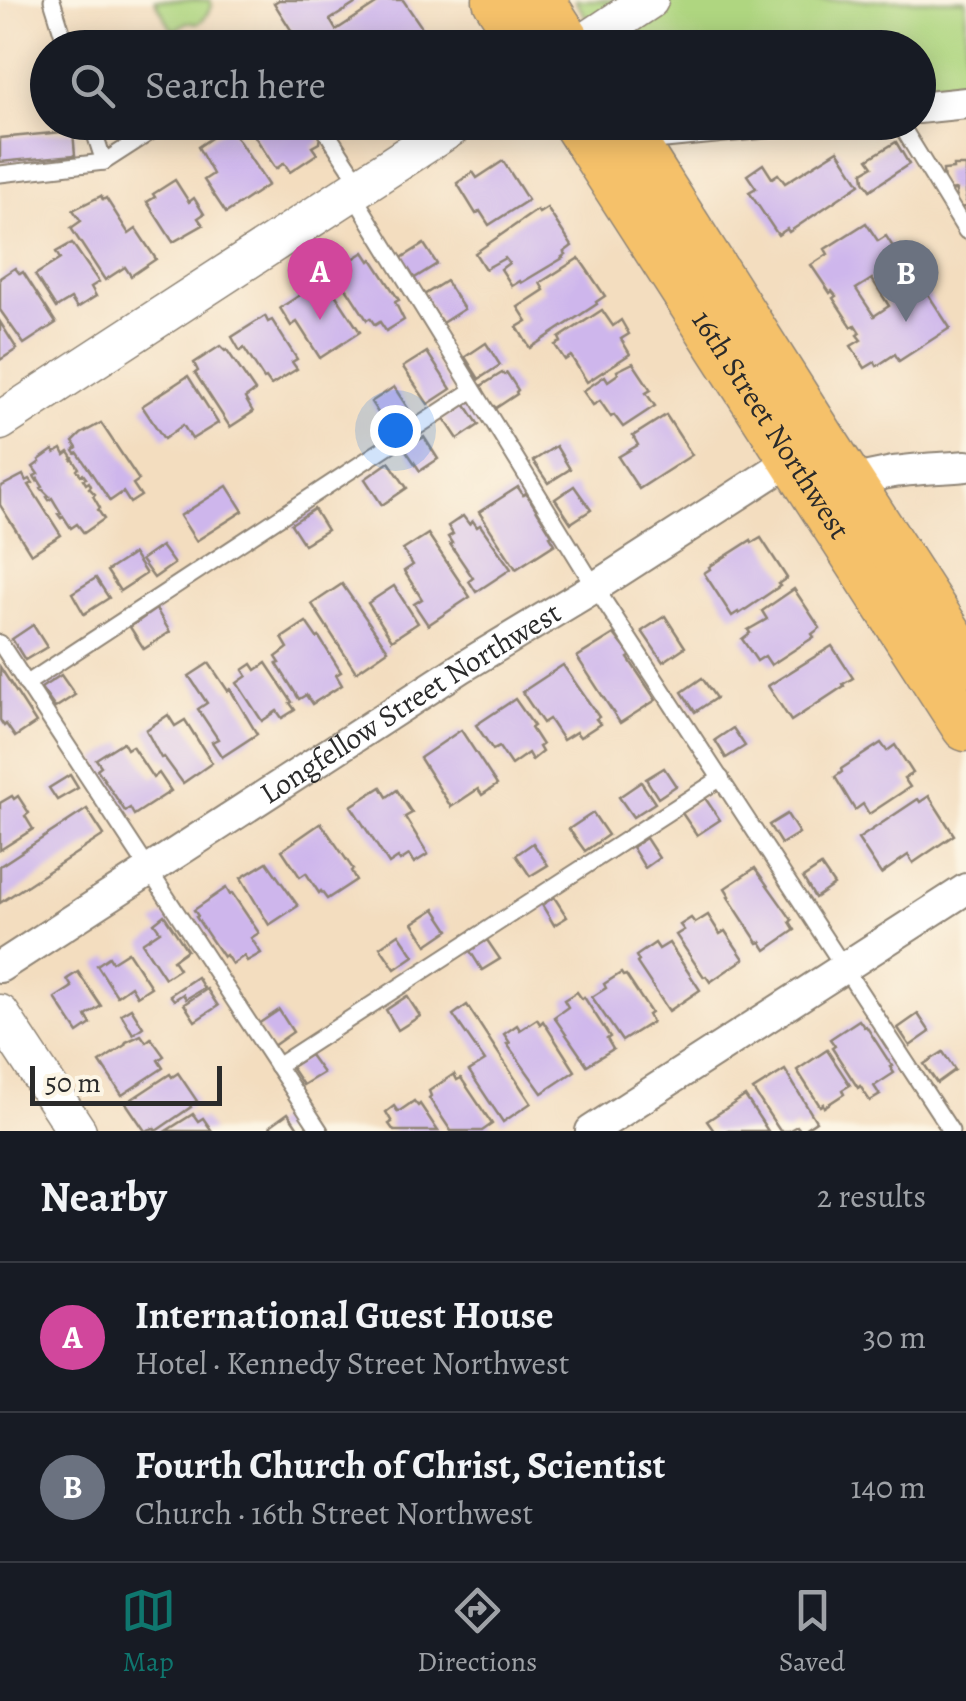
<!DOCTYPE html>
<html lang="en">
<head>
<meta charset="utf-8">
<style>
  body { margin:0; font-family:Alegreya,serif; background:#242831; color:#f1f3f6 }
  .scale { position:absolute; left:30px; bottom:25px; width:192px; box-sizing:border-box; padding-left:10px; border:5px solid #2b2b2b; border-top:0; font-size:28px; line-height:35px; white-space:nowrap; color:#2b2b2b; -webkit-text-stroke:8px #fcf5e5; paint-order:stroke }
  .you { position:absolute; left:395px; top:430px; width:35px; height:35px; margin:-25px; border:8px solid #fff; border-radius:50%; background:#1a73e8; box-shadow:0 0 0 15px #1a73e833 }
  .badge { display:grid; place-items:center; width:65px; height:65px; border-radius:50%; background:#0f766e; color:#fff; font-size:32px; font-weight:700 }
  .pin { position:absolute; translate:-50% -82px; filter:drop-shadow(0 2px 5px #0008) }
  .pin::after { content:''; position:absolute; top:52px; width:35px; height:30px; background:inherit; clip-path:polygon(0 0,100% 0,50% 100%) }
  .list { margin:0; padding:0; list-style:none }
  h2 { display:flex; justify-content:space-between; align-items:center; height:130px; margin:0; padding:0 40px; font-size:42px }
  h2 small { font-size:32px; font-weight:400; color:#9ea1a6 }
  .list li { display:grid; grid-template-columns:65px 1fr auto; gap:30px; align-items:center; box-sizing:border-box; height:150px; padding:0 40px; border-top:2px solid #363941 }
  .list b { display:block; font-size:38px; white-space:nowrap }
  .list p { margin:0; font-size:32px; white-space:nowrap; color:#9ea1a6 }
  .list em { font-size:32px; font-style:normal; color:#9ea1a6 }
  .icon { flex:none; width:55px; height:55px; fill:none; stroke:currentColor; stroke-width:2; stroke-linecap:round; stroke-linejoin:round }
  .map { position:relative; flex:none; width:966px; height:1131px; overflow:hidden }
  .search { position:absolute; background:#171b24; box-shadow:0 5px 25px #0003; left:30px; right:30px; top:30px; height:110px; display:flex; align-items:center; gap:25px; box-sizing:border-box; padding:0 35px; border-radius:55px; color:#9ea1a6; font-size:38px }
  .sheet { height:430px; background:#171b24 }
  nav { display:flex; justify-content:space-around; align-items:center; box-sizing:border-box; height:140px; border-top:2px solid #363941; background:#171b24; font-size:28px; color:#9ea1a6 }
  nav a { display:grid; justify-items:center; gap:5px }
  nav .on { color:#0f766e }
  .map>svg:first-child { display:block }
  .green { fill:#afd680; stroke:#6d8056; stroke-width:2.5 }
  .building { fill:#ceb6ec; fill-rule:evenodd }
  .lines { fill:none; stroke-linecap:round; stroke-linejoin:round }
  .service-casing { stroke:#8f8475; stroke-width:19 }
  .minor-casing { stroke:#8f8475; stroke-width:34 }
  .tertiary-casing { stroke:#8f8475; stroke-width:41 }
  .primary-casing { stroke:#8f8475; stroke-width:51 }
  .service { stroke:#fff; stroke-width:15 }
  .minor { stroke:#fff; stroke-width:30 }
  .tertiary { stroke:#fff; stroke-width:38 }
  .primary { stroke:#f5c16b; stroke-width:48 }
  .labels { text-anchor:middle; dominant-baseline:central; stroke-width:10; stroke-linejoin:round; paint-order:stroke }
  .street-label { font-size:30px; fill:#2b2b2b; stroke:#fcf5e5 }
</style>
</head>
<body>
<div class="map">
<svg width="966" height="1131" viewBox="0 0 966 1131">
  <rect width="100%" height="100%" fill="#fcf5e5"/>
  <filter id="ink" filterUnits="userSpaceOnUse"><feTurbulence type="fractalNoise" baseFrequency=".01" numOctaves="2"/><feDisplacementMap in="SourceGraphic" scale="20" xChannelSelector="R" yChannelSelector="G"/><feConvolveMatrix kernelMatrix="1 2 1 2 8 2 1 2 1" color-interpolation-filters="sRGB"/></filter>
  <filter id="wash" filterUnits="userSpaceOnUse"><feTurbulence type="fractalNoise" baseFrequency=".0048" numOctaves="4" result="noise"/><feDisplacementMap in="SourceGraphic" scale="40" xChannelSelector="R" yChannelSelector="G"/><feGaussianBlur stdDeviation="2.25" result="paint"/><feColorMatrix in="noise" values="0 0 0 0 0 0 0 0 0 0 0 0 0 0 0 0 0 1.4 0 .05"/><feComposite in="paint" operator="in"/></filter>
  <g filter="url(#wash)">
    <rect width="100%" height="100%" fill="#f3ddbf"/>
    <g class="green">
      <path d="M 155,0 L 210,0 L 212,6 L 204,19 L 197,24 L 187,22 L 175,30 L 171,28 Z"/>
      <path d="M 575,0 L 966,0 L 966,89 L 919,94 L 918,48 L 605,47 Z"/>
    </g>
    <g id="blocks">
      <g class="building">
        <path d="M 279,0 L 361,0 L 330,20 L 336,30 L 379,2 L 377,0 L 403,0 L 436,48 L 292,48 L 286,37 L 293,33 L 274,3 Z"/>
        <path d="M 250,122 L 308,122 L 320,135 L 319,143 L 312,147 L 317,154 L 290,172 L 284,163 L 276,169 L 252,132 L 255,130 Z"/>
        <path d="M 229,126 L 268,185 L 226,213 L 204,180 L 213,174 L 198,147 Z"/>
        <path d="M 73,131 L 75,155 L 0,162 L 0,138 Z"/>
        <path d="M 896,142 L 909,164 L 870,190 L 864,181 L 863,172 L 873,166 L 868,159 Z"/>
        <path d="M 838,150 L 860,184 L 789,232 L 787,229 L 778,235 L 749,192 L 756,188 L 747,175 L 763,164 L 772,178 L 778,174 L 785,183 Z"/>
        <path d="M 503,161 L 528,200 L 489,225 L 480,211 L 476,214 L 457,183 L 473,172 L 477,178 Z"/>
        <path d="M 953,166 L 966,166 L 966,207 L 957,208 L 956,190 L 949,191 L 944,183 L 943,170 L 953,169 Z"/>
        <path d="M 175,180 L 189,202 L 194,198 L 204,214 L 198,218 L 203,225 L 173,242 L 147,202 L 155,197 L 153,194 Z"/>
        <path d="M 101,196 L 103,200 L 106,198 L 129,234 L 136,229 L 156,259 L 131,276 L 125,267 L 105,280 L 71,228 L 81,221 L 73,210 Z"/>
        <path d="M 547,208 L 572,246 L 564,252 L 566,254 L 562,257 L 563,258 L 521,283 L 520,281 L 512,286 L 501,269 L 509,263 L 505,258 L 485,269 L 475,253 L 537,210 L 539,213 Z"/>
        <path d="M 866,223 L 878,241 L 886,236 L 919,287 L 922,285 L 950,328 L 899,361 L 895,354 L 877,366 L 875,362 L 865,368 L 851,346 L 861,340 L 857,335 L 860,333 L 855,325 L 852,327 L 833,298 L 836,296 L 832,291 L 830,293 L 811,265 L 828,254 L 825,249 ZM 872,279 L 889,306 L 874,316 L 856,289 Z"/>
        <path d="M 72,243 L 99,282 L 91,287 L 96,296 L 77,308 L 71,299 L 56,308 L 35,275 L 60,259 L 56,252 Z"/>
        <path d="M 424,244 L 437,264 L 413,279 L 400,259 Z"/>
        <path d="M 364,252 L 370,261 L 372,259 L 399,300 L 395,302 L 404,320 L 386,331 L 380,322 L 375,325 L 370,318 L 367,320 L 341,280 L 345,278 L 339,268 Z"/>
        <path d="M 579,258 L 605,296 L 596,302 L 597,304 L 530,348 L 517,327 L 527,321 L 518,307 L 544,290 L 540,283 Z"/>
        <path d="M 15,268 L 20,274 L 23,272 L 56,323 L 24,344 L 0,310 L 0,278 Z"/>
        <path d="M 325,279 L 360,332 L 320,358 L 297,322 L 291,326 L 280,308 Z"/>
        <path d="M 446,281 L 464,309 L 442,323 L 424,295 Z"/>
        <path d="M 602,310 L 613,326 L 621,320 L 629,334 L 621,339 L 630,354 L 587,382 L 571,356 L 565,360 L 555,345 L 561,342 L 559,338 Z"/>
        <path d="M 265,316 L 268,322 L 272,320 L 297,359 L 292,362 L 297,369 L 271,385 L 266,378 L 264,379 L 244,348 L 240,351 L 232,337 Z"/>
        <path d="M 0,322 L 17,349 L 0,360 Z"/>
        <path d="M 486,343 L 500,365 L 479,379 L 465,357 Z"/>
        <path d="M 220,346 L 225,351 L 227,350 L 255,391 L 245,398 L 253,412 L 230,427 L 195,373 L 198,371 L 194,363 Z"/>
        <path d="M 427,352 L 451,389 L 428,404 L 403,367 Z"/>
        <path d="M 633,363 L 651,390 L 646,393 L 655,406 L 623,427 L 614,415 L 611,417 L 600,401 L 593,405 L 583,391 L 605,376 L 608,381 L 618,374 L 617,371 Z"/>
        <path d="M 502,373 L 504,375 L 507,373 L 518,390 L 516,392 L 517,394 L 496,408 L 494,406 L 492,407 L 481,391 L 483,389 L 481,386 Z"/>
        <path d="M 188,376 L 218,423 L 192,439 L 183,425 L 164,439 L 142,406 Z"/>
        <path d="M 394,387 L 409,410 L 386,425 L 371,402 Z"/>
        <path d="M 465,404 L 479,425 L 458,439 L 444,418 Z"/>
        <path d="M 666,415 L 692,455 L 639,489 L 618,457 L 638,445 L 633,436 Z"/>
        <path d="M 101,423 L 139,480 L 133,484 L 141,496 L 130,503 L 123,492 L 110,501 L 78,453 L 76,454 L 74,451 L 77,448 L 73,442 L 81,434 Z"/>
        <path d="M 424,437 L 438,459 L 420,471 L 405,449 Z"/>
        <path d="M 556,446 L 570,469 L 548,483 L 533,461 Z"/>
        <path d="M 62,449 L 65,455 L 69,452 L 73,458 L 71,461 L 73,459 L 79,468 L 77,470 L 81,475 L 83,474 L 86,478 L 83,479 L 86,484 L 89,482 L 91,486 L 89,488 L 95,494 L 93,496 L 100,508 L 98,510 L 104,519 L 84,533 L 77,524 L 71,528 L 63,516 L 61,518 L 58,514 L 61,513 L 52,498 L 49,500 L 47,497 L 49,496 L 41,488 L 43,487 L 38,479 L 37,481 L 34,476 L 38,474 L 33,467 L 40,462 L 39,460 L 53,450 L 55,453 Z"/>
        <path d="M 389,462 L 407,488 L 382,505 L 365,479 Z"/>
        <path d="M 23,475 L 26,481 L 30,479 L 33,483 L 29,485 L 61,535 L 31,554 L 0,505 L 0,490 L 2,486 Z"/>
        <path d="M 227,486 L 243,511 L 196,541 L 180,516 Z"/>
        <path d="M 574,486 L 591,510 L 571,523 L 555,499 Z"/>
        <path d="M 518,487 L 523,495 L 526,493 L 552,535 L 550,536 L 555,544 L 516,569 L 479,512 Z"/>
        <path d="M 314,509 L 327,530 L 304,544 L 291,524 Z"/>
        <path d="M 463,516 L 469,524 L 473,521 L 477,527 L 480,525 L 511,569 L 476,592 L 469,581 L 473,578 L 450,544 L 452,543 L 448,537 L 453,534 L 448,526 Z"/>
        <path d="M 428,534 L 470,597 L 428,625 L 414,604 L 422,599 L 404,571 L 413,565 L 403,550 Z"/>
        <path d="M 761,538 L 787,578 L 778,584 L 780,586 L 739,614 L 738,612 L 732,616 L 704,573 L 710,569 L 709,567 L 751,540 L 752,543 Z"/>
        <path d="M 161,546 L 174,564 L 154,578 L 141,560 Z"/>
        <path d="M 133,554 L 146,574 L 120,591 L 107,571 Z"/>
        <path d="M 96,578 L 109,598 L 84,614 L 72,593 Z"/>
        <path d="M 342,584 L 388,650 L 356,672 L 312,604 Z"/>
        <path d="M 394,586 L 418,623 L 392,640 L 368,603 Z"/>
        <path d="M 794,589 L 820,628 L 812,634 L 814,637 L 771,665 L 765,656 L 757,661 L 742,639 L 750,633 L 748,630 L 767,619 L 762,611 Z"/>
        <path d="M 156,609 L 170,632 L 144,649 L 130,627 Z"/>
        <path d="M 665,616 L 685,647 L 663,662 L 642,631 Z"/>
        <path d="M 306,622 L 317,638 L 319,637 L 341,672 L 336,675 L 342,685 L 312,704 L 306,695 L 299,699 L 277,664 L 280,663 L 276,657 L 288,648 L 282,638 Z"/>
        <path d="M 33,625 L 47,647 L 25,660 L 12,639 Z"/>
        <path d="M 614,634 L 631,656 L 628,658 L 656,700 L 620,723 L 577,657 Z"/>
        <path d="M 832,646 L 853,678 L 843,684 L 844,686 L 791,721 L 768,686 Z"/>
        <path d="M 209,663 L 228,691 L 230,689 L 257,734 L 222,757 L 212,742 L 218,739 L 198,709 L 207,703 L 189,676 Z"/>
        <path d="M 266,663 L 292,702 L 290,703 L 295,710 L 282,718 L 277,711 L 262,721 L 237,683 L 247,676 L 243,670 L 252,664 L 256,670 Z"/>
        <path d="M 563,665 L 599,717 L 596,719 L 600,724 L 580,737 L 576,732 L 563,740 L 549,719 L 543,723 L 522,692 Z"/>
        <path d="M 0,667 L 36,723 L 15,737 L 6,724 L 4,726 L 0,720 Z"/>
        <path d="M 61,675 L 75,695 L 55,708 L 41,688 Z"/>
        <path d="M 702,678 L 716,698 L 695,712 L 682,692 Z"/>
        <path d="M 515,699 L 534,726 L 531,728 L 542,745 L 539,747 L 542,752 L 532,760 L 528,753 L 511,765 L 499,747 L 493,750 L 476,725 Z"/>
        <path d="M 168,715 L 175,726 L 185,720 L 212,763 L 183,783 L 164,757 L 161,758 L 146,730 Z"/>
        <path d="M 733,728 L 745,746 L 726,758 L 715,740 Z"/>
        <path d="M 461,730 L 497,785 L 482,795 L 478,789 L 451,807 L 420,758 Z"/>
        <path d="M 123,742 L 127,749 L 132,746 L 153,778 L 159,773 L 171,791 L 134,815 L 130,808 L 125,811 L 97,769 L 101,766 L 96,759 Z"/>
        <path d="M 881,743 L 887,751 L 895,745 L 913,773 L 904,778 L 910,787 L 869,814 L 863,804 L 855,810 L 835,777 L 842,772 L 841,769 Z"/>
        <path d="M 664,768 L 676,786 L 658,798 L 646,779 Z"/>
        <path d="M 70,775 L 78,788 L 57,800 L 49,788 Z"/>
        <path d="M 641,782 L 655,803 L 633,817 L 619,797 Z"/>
        <path d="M 381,787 L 387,797 L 397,790 L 412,813 L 405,817 L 428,854 L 414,863 L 409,855 L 400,861 L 398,858 L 389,864 L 351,806 Z"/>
        <path d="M 12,796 L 14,799 L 18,796 L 29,813 L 25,816 L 33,829 L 0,850 L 0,803 Z"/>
        <path d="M 929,796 L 954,835 L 913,863 L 908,855 L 881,874 L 858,839 L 918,799 L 920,802 Z"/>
        <path d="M 705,798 L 720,820 L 697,835 L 682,813 Z"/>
        <path d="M 87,809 L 104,835 L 0,903 L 0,866 Z"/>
        <path d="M 593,813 L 608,835 L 585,851 L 569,829 Z"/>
        <path d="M 787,814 L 799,833 L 781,844 L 769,825 Z"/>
        <path d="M 321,823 L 353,869 L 351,871 L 356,880 L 327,899 L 321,891 L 319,893 L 306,873 L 300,877 L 282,850 Z"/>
        <path d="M 646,838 L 659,858 L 645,868 L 632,847 Z"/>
        <path d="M 533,843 L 548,865 L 530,876 L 516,855 Z"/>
        <path d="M 267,862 L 298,906 L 269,925 L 241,878 Z"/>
        <path d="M 821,866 L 834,885 L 815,898 L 803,878 Z"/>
        <path d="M 755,868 L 792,920 L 790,922 L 795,930 L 766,950 L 761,942 L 758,943 L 728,897 L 730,896 L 725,888 Z"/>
        <path d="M 226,888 L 230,895 L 232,893 L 259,933 L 251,938 L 261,953 L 247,961 L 244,956 L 232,964 L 226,955 L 223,957 L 196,917 L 198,916 L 194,910 Z"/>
        <path d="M 554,897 L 567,917 L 554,925 L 542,905 Z"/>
        <path d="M 435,909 L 449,930 L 427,945 L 413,923 Z"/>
        <path d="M 164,915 L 187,950 L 173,960 L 179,969 L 165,978 L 142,943 L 160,931 L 154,923 Z"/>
        <path d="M 708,915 L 720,934 L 725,931 L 744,959 L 710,982 L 706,976 L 704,977 L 676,935 L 684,930 L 680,925 L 691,918 L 695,923 Z"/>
        <path d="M 399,934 L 414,956 L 395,969 L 380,947 Z"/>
        <path d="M 487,940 L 500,959 L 482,970 L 470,951 Z"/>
        <path d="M 655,943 L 659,949 L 669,943 L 700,990 L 669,1011 L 637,963 L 639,961 L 636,956 Z"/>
        <path d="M 128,952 L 151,987 L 137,996 L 131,986 L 117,996 L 97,965 L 109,957 L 112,962 Z"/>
        <path d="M 78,972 L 101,1006 L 86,1016 L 91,1024 L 78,1033 L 55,998 L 72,987 L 67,979 Z"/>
        <path d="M 621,973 L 623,976 L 626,975 L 651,1013 L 648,1015 L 652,1022 L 622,1041 L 592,997 L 606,988 L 604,984 Z"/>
        <path d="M 197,977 L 204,988 L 186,999 L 183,994 L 174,1000 L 170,995 Z"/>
        <path d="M 207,989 L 218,1006 L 195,1021 L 184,1004 Z"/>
        <path d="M 577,992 L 582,999 L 584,997 L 610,1037 L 607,1039 L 613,1049 L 587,1065 L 554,1017 L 568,1007 L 564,1000 Z"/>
        <path d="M 407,996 L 420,1016 L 398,1030 L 386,1010 Z"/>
        <path d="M 467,1005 L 531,1103 L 503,1122 L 469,1071 L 485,1061 L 453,1015 Z"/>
        <path d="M 131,1008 L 143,1027 L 133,1034 L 121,1014 Z"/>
        <path d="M 279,1010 L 293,1032 L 273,1046 L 258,1024 Z"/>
        <path d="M 918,1014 L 930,1032 L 910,1046 L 898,1028 Z"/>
        <path d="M 537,1019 L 540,1024 L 543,1021 L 575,1071 L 542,1093 L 507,1044 L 510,1043 L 504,1034 L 517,1025 L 520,1030 Z"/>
        <path d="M 859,1020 L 864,1027 L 866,1026 L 892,1066 L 890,1067 L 894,1073 L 874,1086 L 880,1095 L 870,1101 L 860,1086 L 858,1088 L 832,1048 L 835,1046 L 830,1039 Z"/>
        <path d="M 141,1035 L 146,1042 L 151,1038 L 164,1056 L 158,1060 L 163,1068 L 122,1095 L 100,1062 L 125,1045 L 126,1042 Z"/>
        <path d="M 827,1050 L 850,1085 L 842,1090 L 844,1094 L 824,1107 L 823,1104 L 820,1106 L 797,1070 Z"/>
        <path d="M 943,1052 L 955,1070 L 937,1083 L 924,1064 Z"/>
        <path d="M 310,1055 L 323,1073 L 303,1085 L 291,1067 Z"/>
        <path d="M 785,1070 L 816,1121 L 801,1131 L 797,1126 L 788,1131 L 780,1131 L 753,1090 Z"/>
        <path d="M 178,1073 L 197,1101 L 190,1105 L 191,1107 L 156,1131 L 154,1128 L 145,1131 L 126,1103 L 170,1074 L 172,1077 Z"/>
        <path d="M 454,1074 L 457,1080 L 461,1078 L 492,1124 L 482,1131 L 451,1131 L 429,1098 L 431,1096 L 429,1091 Z"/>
        <path d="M 745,1096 L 768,1131 L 714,1131 L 707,1121 Z"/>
        <path d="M 414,1101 L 418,1106 L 420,1104 L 438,1131 L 394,1131 L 389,1124 L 392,1122 L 386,1112 L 394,1106 L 398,1112 Z"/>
        <path d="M 288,1113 L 300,1131 L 274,1131 L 270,1126 Z"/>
        <path d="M 193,1114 L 198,1121 L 203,1118 L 212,1131 L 166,1131 Z"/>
      </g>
    </g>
  </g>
  <g filter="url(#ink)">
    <use href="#blocks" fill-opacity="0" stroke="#8f8475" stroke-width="2.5"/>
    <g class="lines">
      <g class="service-casing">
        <g id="service">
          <path d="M 52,0 L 67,48"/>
          <path d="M 91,122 L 104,162 L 166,122"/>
          <path d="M 320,122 L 361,185"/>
          <path d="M 899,122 L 966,231"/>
          <path d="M 0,174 L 104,162"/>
          <path d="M 351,191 L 595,587 L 951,1131"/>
          <path d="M 0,643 L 320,1131"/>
          <path d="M 26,684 L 473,390"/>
          <path d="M 277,1066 L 721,778"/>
        </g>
      </g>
      <g class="minor-casing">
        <g id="minor">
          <path d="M 918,108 L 966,103"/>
          <path d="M 629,136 L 770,122"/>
          <path d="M 839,489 C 875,468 926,470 966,466"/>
          <path id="s1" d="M 0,967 L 461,668 L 595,587 L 807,450"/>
          <path d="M 591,1131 L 966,889"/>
        </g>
      </g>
      <g class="tertiary-casing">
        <g id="tertiary">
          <path d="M 577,48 L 649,0"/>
          <path d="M 0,421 L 459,122"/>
          <path d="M 0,1014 L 77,1131"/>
        </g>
      </g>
      <g class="primary-casing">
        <g id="primary">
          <path d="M 497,0 L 528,48"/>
          <path d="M 540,0 L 571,48"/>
          <path id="s2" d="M 576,122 L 966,727"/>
          <path d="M 620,122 L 822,440 L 966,662"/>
        </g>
      </g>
      <use href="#service" class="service"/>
      <use href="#minor" class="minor"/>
      <use href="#tertiary" class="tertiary"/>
      <use href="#primary" class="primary"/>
    </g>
  </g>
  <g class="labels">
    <g class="street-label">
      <text stroke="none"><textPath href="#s2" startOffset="360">16th Street Northwest</textPath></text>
      <text stroke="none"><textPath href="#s1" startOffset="488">Longfellow Street Northwest</textPath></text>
    </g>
  </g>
</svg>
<div class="scale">50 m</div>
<div class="you"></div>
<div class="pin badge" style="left:320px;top:320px;background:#d1479c">A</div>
<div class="pin badge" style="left:906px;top:322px;background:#6b7280">B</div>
<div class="search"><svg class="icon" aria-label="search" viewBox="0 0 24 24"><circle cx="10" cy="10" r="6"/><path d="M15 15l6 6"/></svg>Search here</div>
</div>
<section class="sheet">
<h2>Nearby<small>2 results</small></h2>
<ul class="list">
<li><span class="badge" style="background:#d1479c">A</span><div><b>International Guest House</b><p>Hotel · Kennedy Street Northwest</p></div><em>30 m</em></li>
<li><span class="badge" style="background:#6b7280">B</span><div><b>Fourth Church of Christ, Scientist</b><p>Church · 16th Street Northwest</p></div><em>140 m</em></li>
</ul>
</section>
<nav>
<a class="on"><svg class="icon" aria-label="map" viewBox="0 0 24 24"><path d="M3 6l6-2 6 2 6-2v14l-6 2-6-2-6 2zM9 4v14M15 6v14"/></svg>Map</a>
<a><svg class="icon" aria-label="directions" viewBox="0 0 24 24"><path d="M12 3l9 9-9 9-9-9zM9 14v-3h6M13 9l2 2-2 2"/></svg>Directions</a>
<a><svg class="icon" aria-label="saved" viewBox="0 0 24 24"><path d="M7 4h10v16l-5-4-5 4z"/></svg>Saved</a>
</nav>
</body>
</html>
